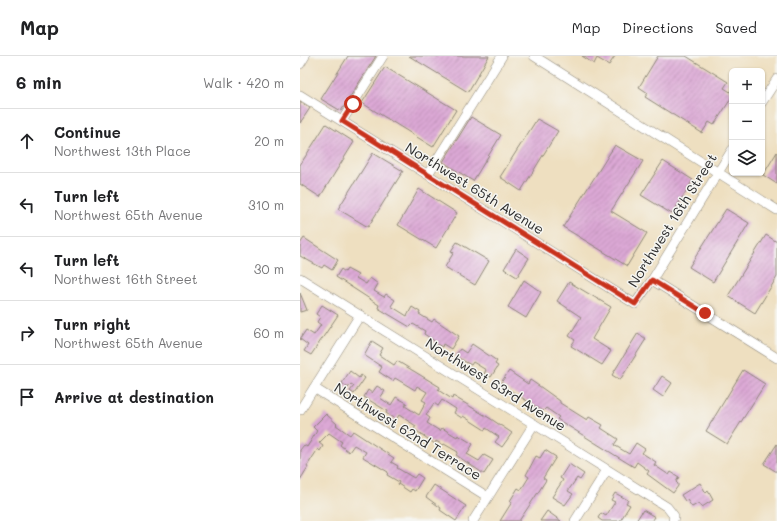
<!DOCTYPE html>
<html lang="en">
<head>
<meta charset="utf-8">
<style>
  body { margin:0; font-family:Mali,sans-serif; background:#f6f6f6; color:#202124 }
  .controls { position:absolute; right:12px; top:12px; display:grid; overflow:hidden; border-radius:6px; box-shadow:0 1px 3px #0004 }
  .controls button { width:36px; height:36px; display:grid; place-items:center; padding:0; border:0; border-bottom:1px solid #e0e0e0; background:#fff; color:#202124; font:20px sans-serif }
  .stop { position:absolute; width:12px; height:12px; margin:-9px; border:3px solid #c8321e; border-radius:50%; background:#fff }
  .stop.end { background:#c8321e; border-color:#fff; box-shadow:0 1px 4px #0008 }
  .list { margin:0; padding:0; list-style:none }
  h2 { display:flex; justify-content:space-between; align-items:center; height:52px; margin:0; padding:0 16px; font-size:17px }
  h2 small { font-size:13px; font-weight:400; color:#757577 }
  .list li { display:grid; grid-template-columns:26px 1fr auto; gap:12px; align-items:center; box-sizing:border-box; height:64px; padding:0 16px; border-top:1px solid #e0e0e0 }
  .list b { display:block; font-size:15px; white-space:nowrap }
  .list p { margin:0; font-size:13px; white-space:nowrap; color:#757577 }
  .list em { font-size:13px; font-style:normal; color:#757577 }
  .icon { flex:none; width:22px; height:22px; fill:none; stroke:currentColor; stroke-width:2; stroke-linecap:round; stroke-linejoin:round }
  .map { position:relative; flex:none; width:477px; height:465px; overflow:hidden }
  header { display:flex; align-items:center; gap:24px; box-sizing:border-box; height:56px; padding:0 20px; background:#fff; border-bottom:1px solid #e0e0e0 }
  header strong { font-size:19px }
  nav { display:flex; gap:22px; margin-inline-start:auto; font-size:14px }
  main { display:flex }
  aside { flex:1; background:#fff }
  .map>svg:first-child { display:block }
  .building { fill:url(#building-hatch) }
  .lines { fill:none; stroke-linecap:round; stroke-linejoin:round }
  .street-casing { stroke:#8c8576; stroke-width:10 }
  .street { stroke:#fff; stroke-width:9 }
  .route { stroke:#c8321e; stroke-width:5 }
  .labels { text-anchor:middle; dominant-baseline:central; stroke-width:3; stroke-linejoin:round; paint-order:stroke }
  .street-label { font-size:14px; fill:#2b2b2b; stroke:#f6f6f2 }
</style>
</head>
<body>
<header>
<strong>Map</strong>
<nav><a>Map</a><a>Directions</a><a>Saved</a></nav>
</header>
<main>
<aside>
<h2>6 min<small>Walk · 420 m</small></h2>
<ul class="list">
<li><svg class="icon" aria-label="ahead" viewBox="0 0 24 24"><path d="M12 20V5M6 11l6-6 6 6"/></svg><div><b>Continue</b><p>Northwest 13th Place</p></div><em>20 m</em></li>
<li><svg class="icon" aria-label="left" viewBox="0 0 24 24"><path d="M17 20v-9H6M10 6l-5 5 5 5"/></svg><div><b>Turn left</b><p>Northwest 65th Avenue</p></div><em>310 m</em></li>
<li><svg class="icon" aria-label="left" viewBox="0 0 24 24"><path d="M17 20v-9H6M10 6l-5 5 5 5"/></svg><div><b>Turn left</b><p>Northwest 16th Street</p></div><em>30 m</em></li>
<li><svg class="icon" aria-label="right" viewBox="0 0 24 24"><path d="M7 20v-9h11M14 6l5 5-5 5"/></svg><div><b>Turn right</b><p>Northwest 65th Avenue</p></div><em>60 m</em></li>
<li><svg class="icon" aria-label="arrive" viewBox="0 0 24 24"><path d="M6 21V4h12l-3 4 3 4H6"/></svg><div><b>Arrive at destination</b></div></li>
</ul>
</aside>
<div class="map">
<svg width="477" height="465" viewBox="0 0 477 465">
  <defs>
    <pattern id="building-hatch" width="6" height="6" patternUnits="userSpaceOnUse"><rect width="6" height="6" fill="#dca8d5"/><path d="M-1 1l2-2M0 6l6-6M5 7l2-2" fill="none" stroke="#b389ad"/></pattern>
  </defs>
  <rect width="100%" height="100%" fill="#f6f6f2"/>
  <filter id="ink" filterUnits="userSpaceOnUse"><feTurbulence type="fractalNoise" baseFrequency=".025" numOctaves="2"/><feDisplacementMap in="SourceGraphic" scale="8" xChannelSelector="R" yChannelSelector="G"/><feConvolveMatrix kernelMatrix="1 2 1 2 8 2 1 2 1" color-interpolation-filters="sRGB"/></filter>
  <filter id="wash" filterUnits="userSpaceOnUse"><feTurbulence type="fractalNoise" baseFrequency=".012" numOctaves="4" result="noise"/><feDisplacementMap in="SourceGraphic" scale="16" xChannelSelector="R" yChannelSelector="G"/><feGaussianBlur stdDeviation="0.9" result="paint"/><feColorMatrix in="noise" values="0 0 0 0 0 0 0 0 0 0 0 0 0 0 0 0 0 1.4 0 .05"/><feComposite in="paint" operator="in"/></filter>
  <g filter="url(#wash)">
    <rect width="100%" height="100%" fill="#eedfc0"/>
    <g id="blocks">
      <g class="building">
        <path d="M 48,0 L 76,0 L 41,55 L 21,43 Z"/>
        <path d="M 109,0 L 189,0 L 168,36 Z"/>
        <path d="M 282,0 L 315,0 L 309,9 L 297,2 L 294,8 Z"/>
        <path d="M 358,0 L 386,0 L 428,26 L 424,32 L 432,37 L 432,41 L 414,69 L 409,66 L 402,77 L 345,41 L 348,37 L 339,31 Z"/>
        <path d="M 85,11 L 156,54 L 133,91 L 62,47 Z"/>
        <path d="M 0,46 L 10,52 L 0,67 Z"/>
        <path d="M 171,61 L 201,79 L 173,125 L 143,106 Z"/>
        <path d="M 237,63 L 258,75 L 221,135 L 200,121 Z"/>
        <path d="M 26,68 L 54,86 L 20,141 L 0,128 L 0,109 Z"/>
        <path d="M 315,89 L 343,105 L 311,155 L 347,177 L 327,210 L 263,171 Z"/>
        <path d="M 477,96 L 477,128 L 463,119 Z"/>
        <path d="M 73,97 L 103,115 L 68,171 L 38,153 Z"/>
        <path d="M 363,105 L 393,124 L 372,158 L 341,139 Z"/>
        <path d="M 119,133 L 157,157 L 136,192 L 98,169 Z"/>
        <path d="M 426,153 L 449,167 L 413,226 L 389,211 Z"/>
        <path d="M 466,179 L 477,186 L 477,221 L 455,257 L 428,240 Z"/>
        <path d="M 4,182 L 38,204 L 32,214 L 24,209 L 22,212 L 0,200 L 0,188 Z"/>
        <path d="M 157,186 L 189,205 L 175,229 L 145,211 L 154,196 L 151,195 Z"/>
        <path d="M 216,193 L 229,202 L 217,221 L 204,213 Z"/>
        <path d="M 41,213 L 45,216 L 47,213 L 58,219 L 56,222 L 66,228 L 70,222 L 78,228 L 74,235 L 84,241 L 86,238 L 95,244 L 91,250 L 107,260 L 112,251 L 120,256 L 119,258 L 132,266 L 134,263 L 159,280 L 151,293 L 143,288 L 142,291 L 135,287 L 136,286 L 124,278 L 125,275 L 113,268 L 110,271 L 78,252 L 79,249 L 36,221 Z"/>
        <path d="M 224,224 L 241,236 L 226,262 L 208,251 Z"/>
        <path d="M 269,226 L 311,251 L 292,283 L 311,295 L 302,309 L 271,290 L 275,284 L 269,280 L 281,261 L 257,245 Z"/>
        <path d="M 0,237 L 7,254 L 0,256 Z"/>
        <path d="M 22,249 L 38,259 L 11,299 L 4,295 L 8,289 L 0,283 L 6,274 L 14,279 L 21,269 L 17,266 L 20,261 L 16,258 Z"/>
        <path d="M 338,277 L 346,283 L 320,324 L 312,319 Z"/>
        <path d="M 72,285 L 83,292 L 79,299 L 94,309 L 97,305 L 140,331 L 138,334 L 152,343 L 153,340 L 191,363 L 212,377 L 202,391 L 195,386 L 199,381 L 186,372 L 185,374 L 163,360 L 162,362 L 154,357 L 156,353 L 142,344 L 138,350 L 134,347 L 126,359 L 130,362 L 127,367 L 140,375 L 142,372 L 157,381 L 158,379 L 173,388 L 167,398 L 179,405 L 184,399 L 193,404 L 184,418 L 156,399 L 158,396 L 144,388 L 143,389 L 136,385 L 135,388 L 114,373 L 116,370 L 99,359 L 96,364 L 86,357 L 87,355 L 64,341 L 68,334 L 72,337 L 77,330 L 85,335 L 80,342 L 91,349 L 96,341 L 107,347 L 105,350 L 119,359 L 126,346 L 122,344 L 127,336 L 117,330 L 115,334 L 95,322 L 93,325 L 79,316 L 82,311 L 64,299 Z"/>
        <path d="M 172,288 L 197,305 L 195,308 L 198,310 L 191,321 L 184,318 L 186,314 L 173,306 L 171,309 L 155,300 L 160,293 L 166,297 Z"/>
        <path d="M 443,314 L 465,328 L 427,388 L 406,375 Z"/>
        <path d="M 50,315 L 59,322 L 61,319 L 65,322 L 54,338 L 50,335 L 54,330 L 51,328 L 48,332 L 42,327 Z"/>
        <path d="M 209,315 L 228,328 L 230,324 L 242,332 L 260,345 L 260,347 L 287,364 L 289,361 L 303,369 L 301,372 L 318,383 L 314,389 L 329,398 L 336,387 L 345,393 L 342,397 L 356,406 L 354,409 L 369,419 L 371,416 L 379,421 L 376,426 L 378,428 L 378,430 L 373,437 L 347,418 L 349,415 L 337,406 L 334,411 L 257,363 L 259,361 L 246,352 L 243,355 L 200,328 Z"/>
        <path d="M 362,320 L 372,327 L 363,341 L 353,334 Z"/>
        <path d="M 26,358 L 37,368 L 36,369 L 50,379 L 53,375 L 94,402 L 91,406 L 98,410 L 97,412 L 114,422 L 117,418 L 123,422 L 115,435 L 112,433 L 110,436 L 98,428 L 99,426 L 87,419 L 88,416 L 63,401 L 66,396 L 54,389 L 49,396 L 40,389 L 42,386 L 29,377 L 19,387 L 23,390 L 20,395 L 18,393 L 7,410 L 8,411 L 0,424 L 0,394 L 4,389 L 7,391 L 17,375 L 13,371 Z"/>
        <path d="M 477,388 L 477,416 L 464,408 Z"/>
        <path d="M 245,394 L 256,401 L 243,422 L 246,424 L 239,435 L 219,465 L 200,465 L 212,446 L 210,445 L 218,432 L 221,434 L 229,421 L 226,419 L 236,400 L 240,402 Z"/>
        <path d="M 269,408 L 284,418 L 280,424 L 277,422 L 268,435 L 273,438 L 265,449 L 252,441 L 263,424 L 260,422 Z"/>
        <path d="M 400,427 L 406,437 L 408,435 L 413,444 L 402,451 L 399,447 L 392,451 L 387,444 L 385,445 L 381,439 Z"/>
        <path d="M 134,429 L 166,450 L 156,465 L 140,454 L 141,452 L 126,441 Z"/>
        <path d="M 315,437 L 328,444 L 326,447 L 330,449 L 320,465 L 302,465 L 298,462 L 301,457 L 306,460 L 315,446 L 311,444 Z"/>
        <path d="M 343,454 L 355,461 L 352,465 L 336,465 Z"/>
        <path d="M 247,455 L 261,465 L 240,465 Z"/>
      </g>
    </g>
  </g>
  <g filter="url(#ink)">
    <use href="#blocks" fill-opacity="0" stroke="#8c8576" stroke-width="1"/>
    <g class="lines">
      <g class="street-casing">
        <g id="street">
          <path d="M 234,0 L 477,154"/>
          <path d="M 0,8 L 5,0"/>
          <path d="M 0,39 L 335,248 L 352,224 L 432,94"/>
          <path d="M 462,46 L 477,23"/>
          <path d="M 42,65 L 83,0"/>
          <path d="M 128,118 L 202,0"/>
          <path d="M 0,222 L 367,451 L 374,460 L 373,465"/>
          <path d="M 352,224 L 477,302"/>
          <path d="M 14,332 L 188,441"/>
          <path d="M 0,354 L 60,259"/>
          <path d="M 173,465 L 234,368"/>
          <path d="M 275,465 L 307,414"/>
        </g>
      </g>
      <use href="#street" class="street"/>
    </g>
  </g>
  <g class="lines" filter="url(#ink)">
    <path class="route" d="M 53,48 L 42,65 L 335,248 L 352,224 L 405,257"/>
  </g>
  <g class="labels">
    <g class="street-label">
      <text transform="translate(175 132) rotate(32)">Northwest 65th Avenue</text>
      <text transform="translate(372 164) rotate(-58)">Northwest 16th Street</text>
      <text transform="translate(196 328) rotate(32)">Northwest 63rd Avenue</text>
      <text transform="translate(108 375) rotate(32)">Northwest 62nd Terrace</text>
    </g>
  </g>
</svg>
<div class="controls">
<button>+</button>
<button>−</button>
<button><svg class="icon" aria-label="layers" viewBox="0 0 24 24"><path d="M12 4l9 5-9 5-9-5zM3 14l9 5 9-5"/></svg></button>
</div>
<div class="stop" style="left:53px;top:48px"></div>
<div class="stop end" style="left:405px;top:257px"></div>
</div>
</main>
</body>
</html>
